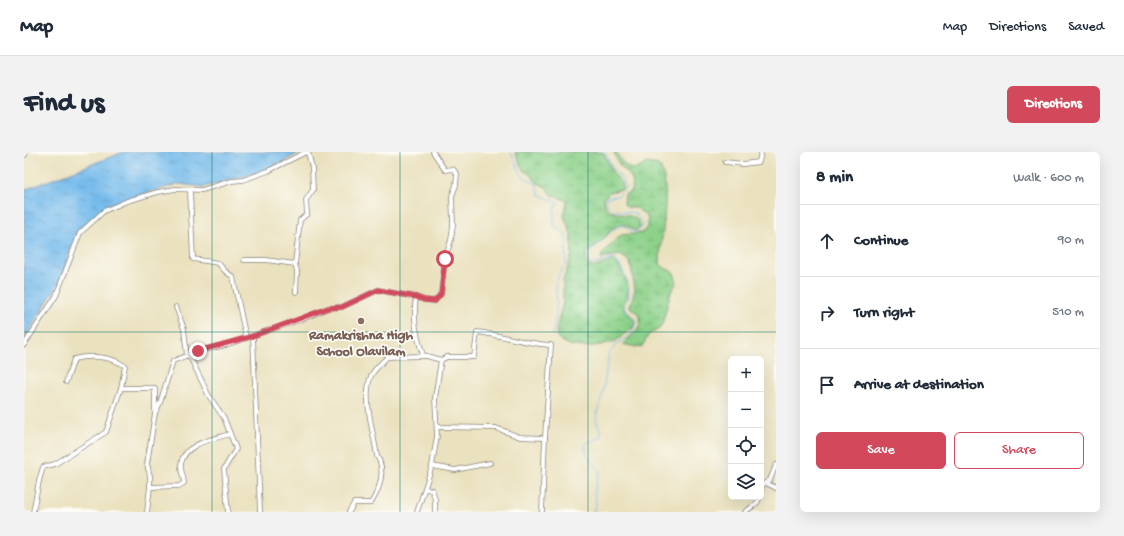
<!DOCTYPE html>
<html lang="en">
<head>
<meta charset="utf-8">
<style>
  body { margin:0; font-family:"Gochi Hand",sans-serif; background:#f2f2f3; color:#1f2937 }
  .controls { position:absolute; right:12px; bottom:12px; display:grid; overflow:hidden; border-radius:6px; box-shadow:0 4px 16px #0002 }
  .controls button { width:36px; height:36px; display:grid; place-items:center; padding:0; border:0; border-bottom:1px solid #e0e1e3; background:#fff; color:#1f2937; font:20px sans-serif }
  .stop { position:absolute; width:12px; height:12px; margin:-9px; border:3px solid #d1495b; border-radius:50%; background:#fff }
  .stop.end { background:#d1495b; border-color:#fff; box-shadow:0 1px 4px #0008 }
  .list { margin:0; padding:0; list-style:none }
  h2 { display:flex; justify-content:space-between; align-items:center; height:52px; margin:0; padding:0 16px; font-size:17px }
  h2 small { font-size:13px; font-weight:400; color:#747a83 }
  .list li { display:grid; grid-template-columns:26px 1fr auto; gap:12px; align-items:center; box-sizing:border-box; height:72px; padding:0 16px; border-top:1px solid #e0e1e3 }
  .list b { display:block; font-size:15px; white-space:nowrap }
  .list em { font-size:13px; font-style:normal; color:#747a83 }
  .actions { display:flex; gap:8px; padding:12px 16px }
  .actions a { flex:1; padding:9px 0; border:1px solid #d1495b; border-radius:6px; text-align:center; font-size:14px; color:#d1495b }
  .actions .main { background:#d1495b; color:#fff }
  .icon { flex:none; width:22px; height:22px; fill:none; stroke:currentColor; stroke-width:2; stroke-linecap:round; stroke-linejoin:round }
  .map { position:relative; flex:none; width:752px; height:360px; overflow:hidden; border-radius:6px }
  header { display:flex; align-items:center; gap:24px; box-sizing:border-box; height:56px; padding:0 20px; background:#fff; border-bottom:1px solid #e0e1e3 }
  header strong { font-size:19px }
  nav { display:flex; gap:22px; margin-inline-start:auto; font-size:14px }
  .intro { display:flex; align-items:center; justify-content:space-between; box-sizing:border-box; height:96px; padding:0 24px }
  h1 { margin:0; font-size:28px }
  .button { padding:10px 18px; border-radius:6px; background:#d1495b; color:#fff; font-size:14px; font-weight:700 }
  main { display:flex; gap:24px; padding:0 24px }
  aside { flex:1; background:#fff; border-radius:6px; box-shadow:0 4px 16px #0002 }
  .map>svg:first-child { display:block }
  .wetland { fill:url(#wetland-marsh); stroke:#587a62 }
  .water { fill:url(#water-ripples); stroke:#4a6e93 }
  .lines { fill:none; stroke-linecap:round; stroke-linejoin:round }
  .stream { stroke:#73baeb; stroke-width:1 }
  .street-casing { stroke:#86827c; stroke-width:5.5 }
  .street { stroke:#fff; stroke-width:4 }
  .route { stroke:#d1495b; stroke-width:5 }
  .grid { fill:none; stroke:#0f766e; stroke-width:1; stroke-opacity:0.55 }
  .education-dot { fill:#8d6e63; stroke:#fdfcf7; stroke-width:1.5 }
  .labels { text-anchor:middle; dominant-baseline:central; stroke-width:3.5; stroke-linejoin:round; paint-order:stroke }
  .education-label { font-size:14px; font-weight:bold; fill:#785e54; stroke:#fdfcf7 }
</style>
</head>
<body>
<header>
<strong>Map</strong>
<nav><a>Map</a><a>Directions</a><a>Saved</a></nav>
</header>
<div class="intro"><h1>Find us</h1><a class="button">Directions</a></div>
<main>
<div class="map">
<svg width="752" height="360" viewBox="0 0 752 360">
  <defs>
    <pattern id="wetland-marsh" width="20" height="14" patternUnits="userSpaceOnUse"><rect width="20" height="14" fill="#8dd18a"/><path d="M1 5h8M5 5V1M11 12h8M15 12V8" fill="none" stroke="#79b378"/></pattern>
    <pattern id="water-ripples" width="26" height="14" patternUnits="userSpaceOnUse"><rect width="26" height="14" fill="#73baeb"/><path d="M2 4q2-2 4 0t4 0M15 11q2-2 4 0t4 0" fill="none" stroke="#5e97c0"/></pattern>
  </defs>
  <rect width="100%" height="100%" fill="#fdfcf7"/>
  <filter id="ink" filterUnits="userSpaceOnUse"><feTurbulence type="fractalNoise" baseFrequency=".025" numOctaves="2"/><feDisplacementMap in="SourceGraphic" scale="8" xChannelSelector="R" yChannelSelector="G"/><feConvolveMatrix kernelMatrix="1 2 1 2 8 2 1 2 1" color-interpolation-filters="sRGB"/></filter>
  <filter id="wash" filterUnits="userSpaceOnUse"><feTurbulence type="fractalNoise" baseFrequency=".012" numOctaves="4" result="noise"/><feDisplacementMap in="SourceGraphic" scale="16" xChannelSelector="R" yChannelSelector="G"/><feGaussianBlur stdDeviation="0.9" result="paint"/><feColorMatrix in="noise" values="0 0 0 0 0 0 0 0 0 0 0 0 0 0 0 0 0 1.4 0 .05"/><feComposite in="paint" operator="in"/></filter>
  <g filter="url(#wash)">
    <rect width="100%" height="100%" fill="#eae1be"/>
    <g class="wetland">
      <path d="M 491,0 L 579,0 L 589,21 L 598,31 L 599,37 L 586,40 L 580,46 C 579,70 614,55 616,75 L 611,79 L 602,73 L 593,73 L 585,80 L 579,88 L 563,100 C 561,105 561,111 565,114 L 571,115 L 590,108 L 597,117 L 604,134 L 603,145 L 599,154 C 601,161 609,164 611,171 L 608,177 L 605,178 L 592,189 L 576,193 L 560,195 L 545,193 L 533,186 L 532,178 L 539,150 L 539,129 L 548,103 L 547,82 L 540,64 L 543,50 L 542,48 L 528,43 L 521,34 L 513,31 L 508,24 L 498,17 Z"/>
      <path d="M 590,0 L 592,0 C 596,7 604,21 614,16 C 618,15 620,12 623,11 L 634,13 C 651,29 632,107 637,113 C 640,117 647,118 650,121 L 653,130 L 647,140 L 638,172 L 635,177 L 625,182 L 617,196 L 599,192 C 605,184 621,177 615,164 C 614,160 609,158 606,155 L 611,137 L 606,110 L 597,103 L 577,106 L 579,100 L 597,83 L 618,81 L 623,75 L 624,66 L 613,56 L 603,55 L 600,52 L 601,42 L 607,40 C 612,24 604,23 595,12 C 593,9 591,4 590,0 Z"/>
    </g>
    <path class="water" d="M 100,0 L 277,0 L 244,18 L 180,35 L 154,32 L 84,53 L 53,80 L 35,131 L 0,187 L 0,38 Z"/>
    <g class="lines">
      <g class="stream">
        <path d="M 487,0 L 498,24 L 512,32 L 516,43 L 535,51 L 530,57 L 530,74 L 542,83 L 542,113 C 529,128 532,134 533,151 C 533,162 529,173 529,183"/>
        <path d="M 569,360 L 572,352 L 570,339 L 576,318 C 568,311 559,302 562,291 L 577,285 L 577,277 L 573,272 L 572,265 L 579,240 L 585,201 L 594,191 L 607,182 L 613,169 L 600,156 L 601,149 L 605,146 C 606,131 601,118 590,107 L 566,113 L 563,103 L 591,76 L 599,73 L 607,79 L 614,80 L 619,73 L 611,61 L 588,58 L 583,53 L 583,45 L 594,44 L 602,36 L 598,27 L 589,17 L 581,0"/>
      </g>
    </g>
  </g>
  <g filter="url(#ink)">
    <g class="lines">
      <g class="street-casing">
        <g id="street">
          <path d="M 1,3 L 1,0"/>
          <path d="M 701,10 L 719,12 L 735,10 L 737,0"/>
          <path d="M 166,38 L 169,107 L 194,111 L 201,119 L 209,125 L 222,186"/>
          <path d="M 220,108 L 242,108 L 271,112"/>
          <path d="M 272,140 L 273,119 L 271,112 L 276,68 L 283,62 L 282,48 L 289,38 L 288,16 L 284,0"/>
          <path d="M 152,155 L 160,177 L 163,204"/>
          <path d="M 229,184 L 236,360"/>
          <path d="M 0,193 L 32,144 L 56,81 L 80,59 L 103,49 L 134,40 L 151,37 L 178,38 L 208,29 L 219,28 L 244,19 L 282,0"/>
          <path d="M 165,203 L 185,244 L 200,266 L 212,297 L 200,317 L 204,360"/>
          <path d="M 42,230 L 50,207 C 66,203 87,204 101,214 L 97,236"/>
          <path d="M 414,275 L 472,276 L 496,285 L 521,286 L 527,193 C 502,192 478,183 453,180 L 450,205 L 423,205 L 417,208"/>
          <path d="M 408,314 L 431,318 L 466,311"/>
          <path d="M 742,331 L 752,336"/>
          <path d="M 126,335 L 155,334 L 160,331 C 160,325 156,318 157,312 C 160,291 190,287 206,282"/>
          <path d="M 401,337 L 408,338 L 411,347 L 411,360"/>
          <path d="M 737,343 L 738,333 L 746,328 L 752,313"/>
          <path d="M 9,360 L 15,329 L 19,315 L 31,312 L 82,280 L 97,236 L 131,236 L 131,259"/>
          <path d="M 123,360 L 126,335 L 126,324 L 123,312 L 131,261 L 136,251 L 149,209 L 175,199 L 202,193 L 281,166 L 304,156 L 318,155 L 354,138 L 392,145"/>
          <path d="M 325,360 L 330,351 L 347,351 C 356,337 362,318 353,304 C 350,282 338,245 347,224 C 350,217 358,211 363,205 L 401,204"/>
          <path d="M 393,360 L 408,314 L 413,284 L 411,246 L 417,208 L 399,203 C 392,183 389,166 392,145 L 400,148 L 411,149 L 417,142 L 421,107 L 427,88 L 429,73 L 428,44 L 432,33 L 433,22 L 429,17 L 421,18 L 409,0"/>
          <path d="M 518,360 L 521,286"/>
          <path d="M 721,360 L 733,351 L 736,345"/>
        </g>
      </g>
      <use href="#street" class="street"/>
    </g>
  </g>
  <g class="lines" filter="url(#ink)">
    <path class="route" d="M 174,199 L 229,184 L 304,156 L 318,155 L 354,138 L 392,145 L 400,148 L 411,149 L 417,142 L 421,107"/>
  </g>
  <path class="grid" d="M 188,0 L 188,360M 376,0 L 376,360M 564,0 L 564,360M 0,180 L 752,180"/>
  <circle class="education-dot" cx="337" cy="169" r="4"/>
  <g class="labels">
    <g class="education-label">
      <text x="337" y="184">Ramakrishna High<tspan x="337" dy="16">School Olavilam</tspan></text>
    </g>
  </g>
</svg>
<div class="controls">
<button>+</button>
<button>−</button>
<button><svg class="icon" aria-label="locate" viewBox="0 0 24 24"><circle cx="12" cy="12" r="6"/><path d="M12 2v4M12 18v4M2 12h4M18 12h4"/></svg></button>
<button><svg class="icon" aria-label="layers" viewBox="0 0 24 24"><path d="M12 4l9 5-9 5-9-5zM3 14l9 5 9-5"/></svg></button>
</div>
<div class="stop" style="left:421px;top:107px"></div>
<div class="stop end" style="left:174px;top:199px"></div>
</div>
<aside>
<h2>8 min<small>Walk · 600 m</small></h2>
<ul class="list">
<li><svg class="icon" aria-label="ahead" viewBox="0 0 24 24"><path d="M12 20V5M6 11l6-6 6 6"/></svg><div><b>Continue</b></div><em>90 m</em></li>
<li><svg class="icon" aria-label="right" viewBox="0 0 24 24"><path d="M7 20v-9h11M14 6l5 5-5 5"/></svg><div><b>Turn right</b></div><em>510 m</em></li>
<li><svg class="icon" aria-label="arrive" viewBox="0 0 24 24"><path d="M6 21V4h12l-3 4 3 4H6"/></svg><div><b>Arrive at destination</b></div></li>
</ul>
<div class="actions"><a class="main">Save</a><a>Share</a></div>
</aside>
</main>
</body>
</html>
